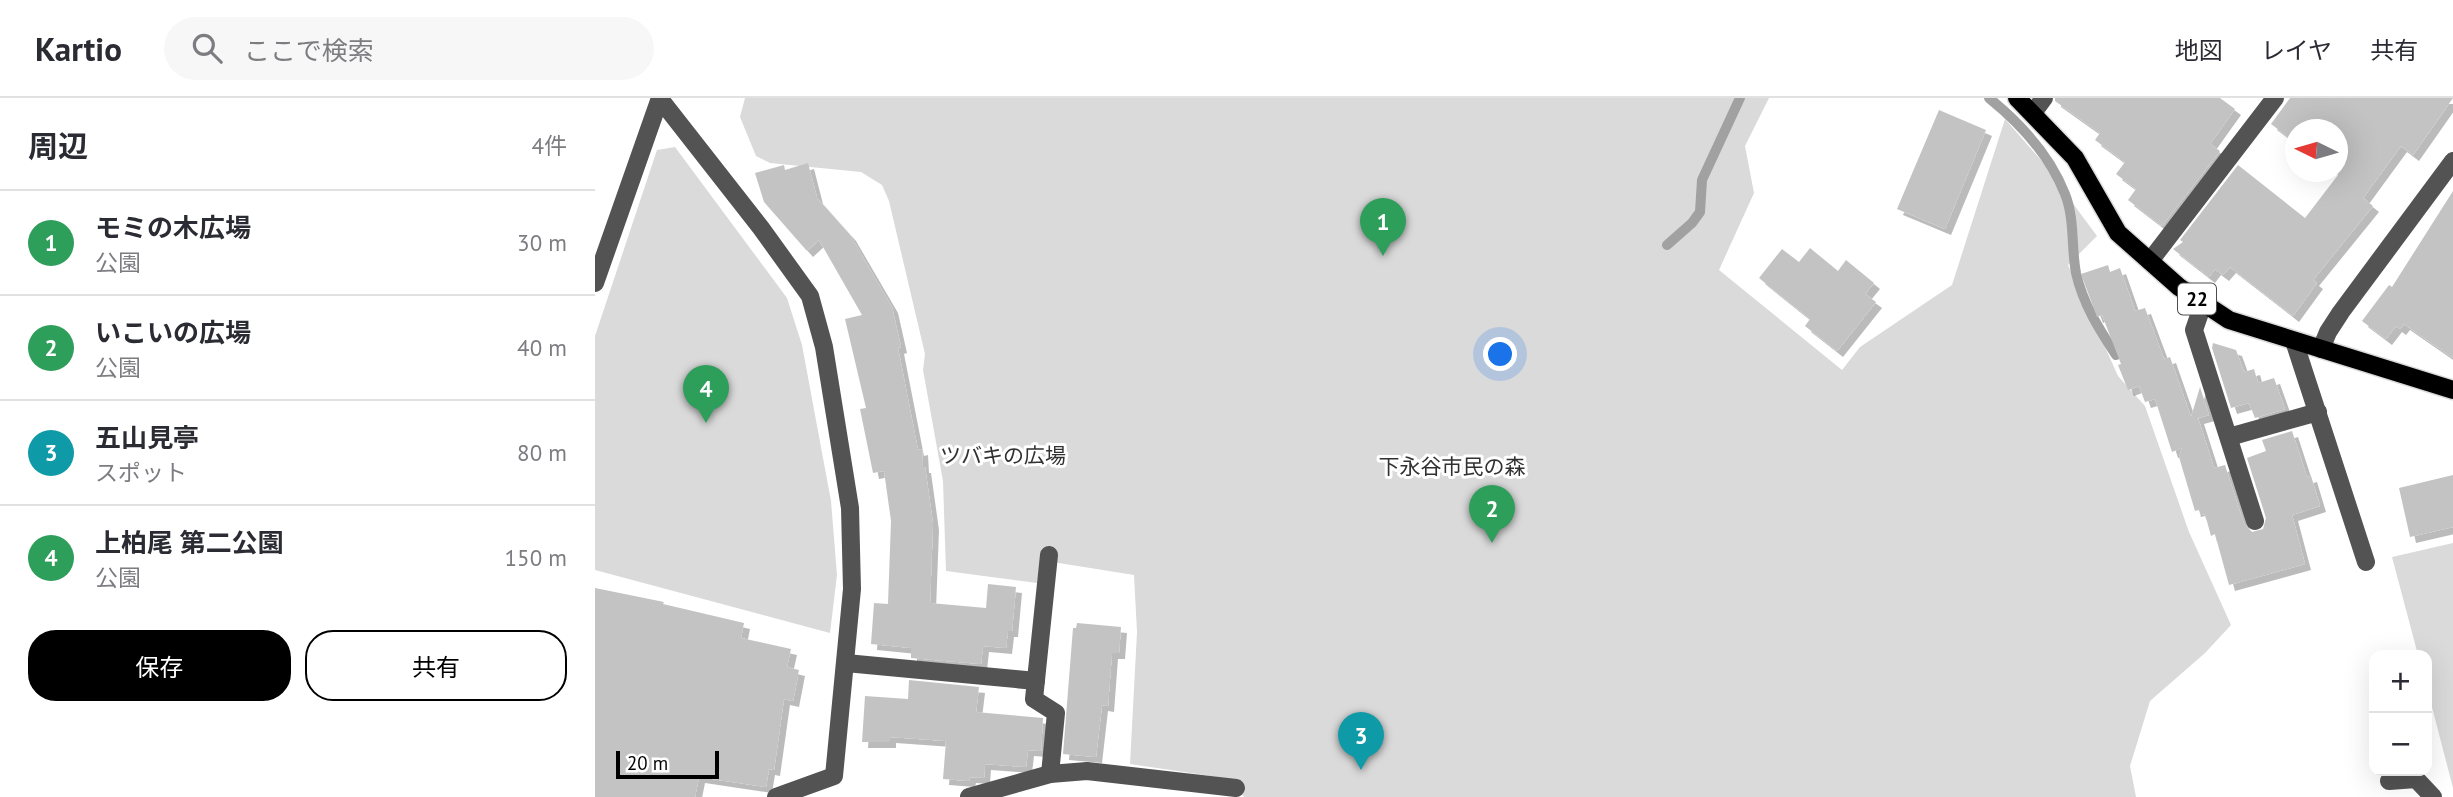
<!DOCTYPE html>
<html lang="ja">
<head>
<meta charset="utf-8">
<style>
  body { margin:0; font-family:"PT Sans","Noto Sans JP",sans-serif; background:#f7f7f7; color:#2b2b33 }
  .controls { position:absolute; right:21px; bottom:21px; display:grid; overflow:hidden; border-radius:14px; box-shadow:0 7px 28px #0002 }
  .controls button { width:63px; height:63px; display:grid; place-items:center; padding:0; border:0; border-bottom:2px solid #e1e1e2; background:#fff; color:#2b2b33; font:35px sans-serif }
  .compass { position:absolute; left:1690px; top:21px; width:63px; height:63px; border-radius:50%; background:#fff; box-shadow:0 7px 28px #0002; rotate:275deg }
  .scale { position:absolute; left:21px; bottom:18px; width:103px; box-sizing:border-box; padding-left:7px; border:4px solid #000; border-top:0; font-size:19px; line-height:24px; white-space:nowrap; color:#000; -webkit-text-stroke:5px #fff; paint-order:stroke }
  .you { position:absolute; left:906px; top:257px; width:24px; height:24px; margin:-18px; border:5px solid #fff; border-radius:50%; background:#1a73e8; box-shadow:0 0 0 10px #1a73e833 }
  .badge { display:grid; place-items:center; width:46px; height:46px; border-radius:50%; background:#000; color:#fff; font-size:23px; font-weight:700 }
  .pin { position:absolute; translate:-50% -58px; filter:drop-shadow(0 2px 4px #0008) }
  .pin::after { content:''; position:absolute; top:37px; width:24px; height:21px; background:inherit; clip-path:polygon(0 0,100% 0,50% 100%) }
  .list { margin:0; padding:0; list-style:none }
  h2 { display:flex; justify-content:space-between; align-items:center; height:91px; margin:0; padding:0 28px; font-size:30px }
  h2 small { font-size:23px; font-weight:400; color:#7c7c81 }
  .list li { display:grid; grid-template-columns:46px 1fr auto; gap:21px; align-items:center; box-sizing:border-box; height:105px; padding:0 28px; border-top:2px solid #e1e1e2 }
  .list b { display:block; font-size:26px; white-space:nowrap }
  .list p { margin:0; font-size:23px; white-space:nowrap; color:#7c7c81 }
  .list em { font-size:23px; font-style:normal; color:#7c7c81 }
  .actions { display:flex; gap:14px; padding:21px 28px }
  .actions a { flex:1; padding:16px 0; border:2px solid #000; border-radius:28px; text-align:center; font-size:24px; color:#000 }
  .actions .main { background:#000; color:#fff }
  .icon { flex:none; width:38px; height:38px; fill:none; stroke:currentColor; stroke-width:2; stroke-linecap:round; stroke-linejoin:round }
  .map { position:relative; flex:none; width:1858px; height:699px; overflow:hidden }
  header { display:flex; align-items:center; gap:42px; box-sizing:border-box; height:98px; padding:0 35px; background:#fff; border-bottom:2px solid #e1e1e2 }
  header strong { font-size:33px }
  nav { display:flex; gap:38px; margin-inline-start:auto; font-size:24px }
  .search { width:490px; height:63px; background:#f7f7f7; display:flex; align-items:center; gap:18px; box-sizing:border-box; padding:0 24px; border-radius:38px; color:#7c7c81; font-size:26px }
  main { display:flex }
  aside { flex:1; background:#fff }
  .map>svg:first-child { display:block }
  .green { fill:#dadada }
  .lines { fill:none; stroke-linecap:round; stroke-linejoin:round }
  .stream { stroke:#a1a1a1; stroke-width:10 }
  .building { fill:#c3c3c3; filter:url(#shadow) }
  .major-casing { stroke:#dbdbdb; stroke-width:21 }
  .minor { stroke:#535353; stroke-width:18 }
  .major { stroke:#000; stroke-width:18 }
  .labels { text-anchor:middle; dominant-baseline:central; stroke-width:6; stroke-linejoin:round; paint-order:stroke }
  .shield { fill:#fff; stroke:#4c4c4c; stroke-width:2 }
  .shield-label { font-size:19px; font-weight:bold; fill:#000 }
  .park-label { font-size:21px; fill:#313131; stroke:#fff }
</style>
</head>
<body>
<header>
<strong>Kartio</strong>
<div class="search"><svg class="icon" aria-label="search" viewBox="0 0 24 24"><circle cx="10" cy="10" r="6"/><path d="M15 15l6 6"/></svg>ここで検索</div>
<nav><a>地図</a><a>レイヤ</a><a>共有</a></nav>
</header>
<main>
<aside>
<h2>周辺<small>4件</small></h2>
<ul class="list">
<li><span class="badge" style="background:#2e9e5b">1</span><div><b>モミの木広場</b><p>公園</p></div><em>30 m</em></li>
<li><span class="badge" style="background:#2e9e5b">2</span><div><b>いこいの広場</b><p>公園</p></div><em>40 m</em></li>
<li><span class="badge" style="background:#0f9aa8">3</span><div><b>五山見亭</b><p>スポット</p></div><em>80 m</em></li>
<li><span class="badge" style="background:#2e9e5b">4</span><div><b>上柏尾 第二公園</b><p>公園</p></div><em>150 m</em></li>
</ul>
<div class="actions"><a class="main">保存</a><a>共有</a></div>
</aside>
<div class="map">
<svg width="1858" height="699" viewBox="0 0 1858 699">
  <defs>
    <filter id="shadow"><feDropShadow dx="6" dy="6" stdDeviation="0" flood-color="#0004"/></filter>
  </defs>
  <rect width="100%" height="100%" fill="#fff"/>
  <g class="green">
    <path d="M 150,0 L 1174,0 L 1150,48 L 1159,95 L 1124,172 L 1247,272 L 1265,249 L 1357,187 L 1410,21 L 1445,61 L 1502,138 L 1473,167 L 1523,278 L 1550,308 L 1594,434 L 1636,527 L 1610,555 L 1555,603 L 1535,668 L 1541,699 L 649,699 L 636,681 L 535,666 L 542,534 L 539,477 L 445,462 L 442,485 L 351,473 L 348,383 L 328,272 L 330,256 L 294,103 L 287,87 L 266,74 L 175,65 L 161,58 L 145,19 Z"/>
    <path d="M 80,49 L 192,200 L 207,247 L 236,403 L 242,477 L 235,535 L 0,472 L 0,238 L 62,52 Z"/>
    <path d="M 1858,445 L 1858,690 L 1832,590 L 1832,557 L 1823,557 L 1797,459 Z"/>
  </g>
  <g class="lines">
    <g class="stream">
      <path d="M 1394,0 C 1425,25 1455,58 1470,96 C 1480,121 1476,149 1481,175 C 1488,206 1504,231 1521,257"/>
      <path d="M 1072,147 L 1097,125 L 1105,114 L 1107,82 L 1145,0"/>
    </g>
  </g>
  <g class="building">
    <path d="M 1460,0 L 1625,0 L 1640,11 L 1615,46 L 1625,53 L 1567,128 L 1533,102 L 1541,91 L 1521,76 L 1530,64 L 1500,42 L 1505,35 L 1460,3 Z"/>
    <path d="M 1695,0 L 1858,0 L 1818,57 L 1806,48 L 1768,100 L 1778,108 L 1718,182 L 1722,185 L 1698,218 L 1635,169 L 1628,177 L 1620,171 L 1614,179 L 1578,151 L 1588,144 L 1585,142 L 1643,67 L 1710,120 L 1743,77 L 1739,74 L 1742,74 L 1742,32 L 1700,32 L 1700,44 L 1676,26 Z"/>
    <path d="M 1344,12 L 1391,32 L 1350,131 L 1302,111 Z"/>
    <path d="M 213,65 L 222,100 L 255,137 L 297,209 L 306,249 L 303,250 L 323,352 L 327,351 L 328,369 L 330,369 L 338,426 L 335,505 L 391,510 L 393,486 L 421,489 L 417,533 L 413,533 L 411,550 L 388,548 L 386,566 L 316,560 L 316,550 L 276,546 L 279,505 L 293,506 L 296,423 L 289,373 L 278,375 L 265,311 L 271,310 L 250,221 L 267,217 L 224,142 L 212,153 L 169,104 L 160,75 L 189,67 L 190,72 Z"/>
    <path d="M 1858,93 L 1858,260 L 1809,226 L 1805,231 L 1801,228 L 1791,241 L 1767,223 L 1794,187 L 1797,189 Z"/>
    <path d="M 1215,150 L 1243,173 L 1251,162 L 1279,185 L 1270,196 L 1281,204 L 1242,253 L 1210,228 L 1215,221 L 1164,180 L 1187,151 L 1204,164 Z"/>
    <path d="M 1513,167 L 1515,174 L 1525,170 L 1540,213 L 1550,210 L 1569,261 L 1575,259 L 1596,319 L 1605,289 L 1614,317 L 1603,320 L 1619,370 L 1630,367 L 1649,426 L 1657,434 L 1668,431 L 1671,420 L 1652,360 L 1671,353 L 1667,342 L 1697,333 L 1712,379 L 1716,378 L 1725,408 L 1697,417 L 1710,466 L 1634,487 L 1620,436 L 1616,438 L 1610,416 L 1606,417 L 1604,412 L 1600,413 L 1584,359 L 1587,350 L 1577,354 L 1560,301 L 1550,304 L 1544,288 L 1533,292 L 1523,267 L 1526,266 L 1507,217 L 1502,219 L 1486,176 Z"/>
    <path d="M 1618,245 L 1641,252 L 1649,274 L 1659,271 L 1663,285 L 1679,280 L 1690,311 L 1660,320 L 1654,305 L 1636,310 L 1617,250 Z"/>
    <path d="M 1858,377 L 1858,429 L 1815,439 L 1804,390 Z"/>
    <path d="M 0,490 L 69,504 L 68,506 L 149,525 L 146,540 L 196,551 L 192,569 L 204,572 L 198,603 L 189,601 L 179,672 L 174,671 L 171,689 L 104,679 L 100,699 L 0,699 Z"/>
    <path d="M 482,525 L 526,529 L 524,555 L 517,555 L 513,608 L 507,607 L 501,659 L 468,656 L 478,530 L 481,530 Z"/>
    <path d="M 314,582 L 384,589 L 381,614 L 448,620 L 446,653 L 433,652 L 431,669 L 390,666 L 389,680 L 375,679 L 374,683 L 348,681 L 351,643 L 295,639 L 295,644 L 267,644 L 270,598 L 313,601 Z"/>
  </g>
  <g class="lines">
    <g class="major-casing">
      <path id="major" d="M 1422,0 L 1480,60 L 1523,135 L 1584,189 L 1634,222 L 1858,292"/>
    </g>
    <g class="minor">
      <path d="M 65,1 L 166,130 L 215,198 L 229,249 L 255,410 L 257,491 L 239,678 L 181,699"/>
      <path d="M 1438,15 L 1449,0"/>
      <path d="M 1555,163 L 1680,0"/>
      <path d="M 0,185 L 65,0"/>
      <path d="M 1608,206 L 1599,232 L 1660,423"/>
      <path d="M 1699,243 L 1771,464"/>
      <path d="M 1726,251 L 1733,234 L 1746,214 L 1858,63"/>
      <path d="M 1634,339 L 1723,314"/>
      <path d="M 454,457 L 439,601 L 461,615 L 455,676"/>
      <path d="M 251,565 L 441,583"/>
      <path d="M 1794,683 L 1821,681 L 1838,699"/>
      <path d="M 374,699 L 455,676 L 492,673 L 641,690"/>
    </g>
    <use href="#major" class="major"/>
  </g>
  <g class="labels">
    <rect class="shield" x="1583" y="185.5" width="38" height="31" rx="5"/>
    <g class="shield-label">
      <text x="1602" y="201">22</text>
    </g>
    <g class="park-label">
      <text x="408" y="357">ツバキの広場</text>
      <text x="857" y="368">下永谷市民の森</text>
    </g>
  </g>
</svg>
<div class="controls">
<button>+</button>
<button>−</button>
</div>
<svg class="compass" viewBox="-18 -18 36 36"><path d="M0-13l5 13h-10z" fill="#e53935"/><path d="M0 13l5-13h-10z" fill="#7c7c81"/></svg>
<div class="scale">20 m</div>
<div class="you"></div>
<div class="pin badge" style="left:788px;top:158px;background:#2e9e5b">1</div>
<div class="pin badge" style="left:897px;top:445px;background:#2e9e5b">2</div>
<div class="pin badge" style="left:766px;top:672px;background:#0f9aa8">3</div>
<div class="pin badge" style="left:111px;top:325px;background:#2e9e5b">4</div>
</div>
</main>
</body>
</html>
